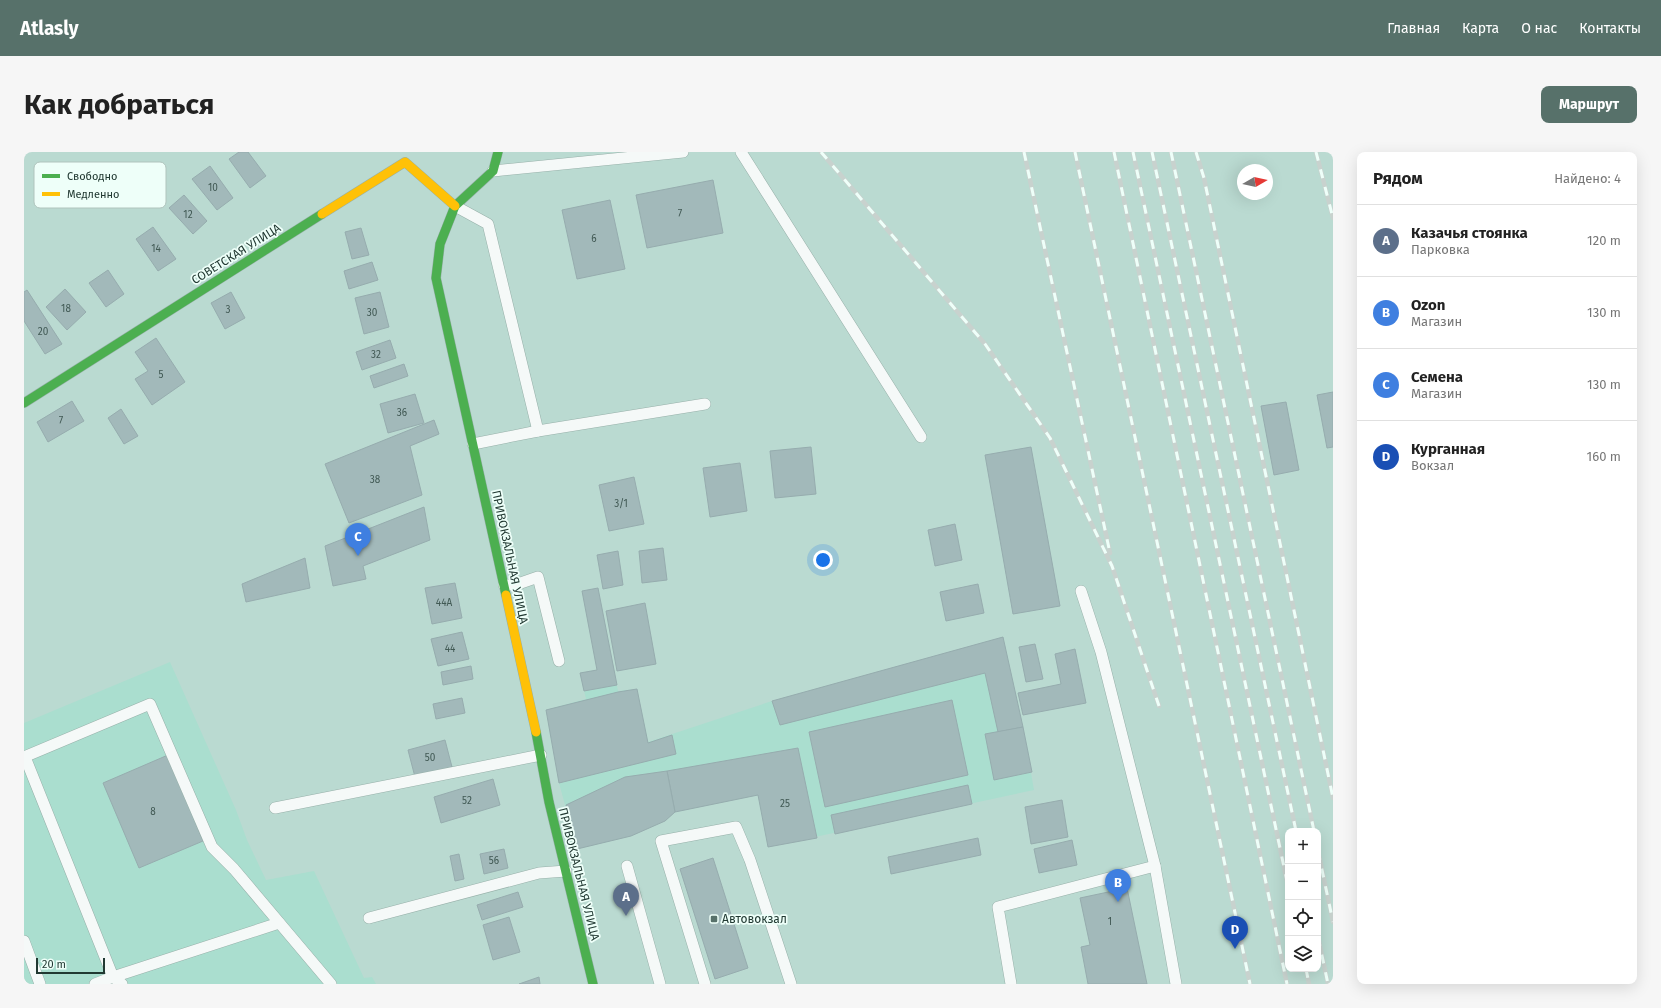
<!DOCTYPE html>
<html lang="ru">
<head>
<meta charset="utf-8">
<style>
  body { margin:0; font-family:"Fira Sans",sans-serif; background:#f6f6f6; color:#222 }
  .controls { position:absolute; right:12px; bottom:12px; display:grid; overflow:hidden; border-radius:8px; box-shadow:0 4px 16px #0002 }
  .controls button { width:36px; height:36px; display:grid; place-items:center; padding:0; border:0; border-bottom:1px solid #e0e0e0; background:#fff; color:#222; font:20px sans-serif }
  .compass { position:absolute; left:1213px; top:12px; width:36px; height:36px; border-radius:50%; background:#fff; box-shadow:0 4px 16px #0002; rotate:81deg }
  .scale { position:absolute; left:12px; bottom:10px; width:69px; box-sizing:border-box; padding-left:4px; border:2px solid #213932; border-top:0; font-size:11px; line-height:14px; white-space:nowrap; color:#213932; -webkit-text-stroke:3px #eefff9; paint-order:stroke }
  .you { position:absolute; left:799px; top:408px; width:14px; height:14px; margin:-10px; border:3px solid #fff; border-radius:50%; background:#1a73e8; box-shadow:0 0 0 6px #1a73e833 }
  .badge { display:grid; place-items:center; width:26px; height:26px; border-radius:50%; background:#57716a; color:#fff; font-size:13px; font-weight:700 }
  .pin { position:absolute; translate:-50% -33px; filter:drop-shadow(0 1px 2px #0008) }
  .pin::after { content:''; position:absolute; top:21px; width:14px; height:12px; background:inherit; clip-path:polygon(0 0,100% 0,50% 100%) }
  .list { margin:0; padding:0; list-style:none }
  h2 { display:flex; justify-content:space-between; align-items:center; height:52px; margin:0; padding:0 16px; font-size:17px }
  h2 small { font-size:13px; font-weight:400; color:#767676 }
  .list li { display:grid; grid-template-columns:26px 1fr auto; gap:12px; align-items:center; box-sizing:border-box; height:72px; padding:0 16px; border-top:1px solid #e0e0e0 }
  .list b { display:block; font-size:15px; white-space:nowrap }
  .list p { margin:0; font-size:13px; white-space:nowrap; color:#767676 }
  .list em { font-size:13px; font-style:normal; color:#767676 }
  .icon { flex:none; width:22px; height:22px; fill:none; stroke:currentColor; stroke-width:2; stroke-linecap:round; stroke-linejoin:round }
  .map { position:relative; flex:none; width:1309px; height:832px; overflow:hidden; border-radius:8px }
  header { display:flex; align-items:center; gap:24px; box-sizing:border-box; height:56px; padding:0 20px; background:#57716a; color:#fff }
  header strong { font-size:19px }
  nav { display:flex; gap:22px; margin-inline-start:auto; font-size:14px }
  .intro { display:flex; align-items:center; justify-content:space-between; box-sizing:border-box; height:96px; padding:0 24px }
  h1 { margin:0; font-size:28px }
  .button { padding:10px 18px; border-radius:8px; background:#57716a; color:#fff; font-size:14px; font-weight:700 }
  main { display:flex; gap:24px; padding:0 24px }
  aside { flex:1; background:#fff; border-radius:8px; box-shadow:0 4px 16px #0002 }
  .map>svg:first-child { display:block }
  .built { fill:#aadecf }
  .building { fill:#a2b9ba; stroke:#96acae }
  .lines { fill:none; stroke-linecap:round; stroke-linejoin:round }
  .lane-casing { stroke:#97b0a9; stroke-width:12 }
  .fast-casing { stroke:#97b0a9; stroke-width:10 }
  .slow-casing { stroke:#97b0a9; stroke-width:10 }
  .lane { stroke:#f5f9f8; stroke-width:11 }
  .fast { stroke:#4caf50; stroke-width:9 }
  .slow { stroke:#ffc107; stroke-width:9 }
  .rail-casing { stroke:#c8d2ce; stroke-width:4.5 }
  .rail { stroke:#eefff9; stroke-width:3; stroke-dasharray:9; stroke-linecap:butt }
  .poi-dot { fill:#57716a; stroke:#eefff9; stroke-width:1.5 }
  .labels { text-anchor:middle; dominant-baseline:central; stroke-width:3.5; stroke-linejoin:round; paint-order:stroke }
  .number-label { font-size:10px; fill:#415954 }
  .street-label { font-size:12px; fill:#213932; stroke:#eefff9 }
  .poi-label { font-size:12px; fill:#213932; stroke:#eefff9; text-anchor:start }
  .key { fill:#eefff9; stroke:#b0c4bd; stroke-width:1 }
  .key-label { font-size:11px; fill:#213932 }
</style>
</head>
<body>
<header>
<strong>Atlasly</strong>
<nav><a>Главная</a><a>Карта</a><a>О нас</a><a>Контакты</a></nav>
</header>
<div class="intro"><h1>Как добраться</h1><a class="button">Маршрут</a></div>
<main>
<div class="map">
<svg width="1309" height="832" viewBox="0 0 1309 832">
  <rect width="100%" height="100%" fill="#badad1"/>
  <g class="built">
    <path d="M 574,436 L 594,539 L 613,537 L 624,590 L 748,549 L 979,485 L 999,575 L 1010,638 L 744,695 L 734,643 L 651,660 L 607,684 L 553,697 L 535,631 L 522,558 L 562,547 L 556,521 L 573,518 Z"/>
    <path d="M 146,510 L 212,658 L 223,688 L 242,728 L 290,719 L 340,826 L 348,825 L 352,832 L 0,832 L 0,571 Z"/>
  </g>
  <g class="building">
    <path d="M 215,0 L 224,0 L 242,24 L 226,36 L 205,7 Z"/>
    <path d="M 186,14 L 209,46 L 193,58 L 168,27 Z"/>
    <path d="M 689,28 L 699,81 L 623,96 L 612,43 Z"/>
    <path d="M 160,43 L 183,69 L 169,82 L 145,56 Z"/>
    <path d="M 586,48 L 601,117 L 553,127 L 538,58 Z"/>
    <path d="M 129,75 L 152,107 L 134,119 L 112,87 Z"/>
    <path d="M 337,76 L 345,103 L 328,107 L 321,80 Z"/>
    <path d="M 348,110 L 354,128 L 325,137 L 320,119 Z"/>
    <path d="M 84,118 L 100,142 L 82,155 L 65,131 Z"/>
    <path d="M 41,137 L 62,160 L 43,178 L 22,155 Z"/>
    <path d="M 3,138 L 38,192 L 21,202 L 0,169 L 0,140 Z"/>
    <path d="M 207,140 L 221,166 L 201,177 L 187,151 Z"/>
    <path d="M 356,140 L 365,175 L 340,182 L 331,146 Z"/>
    <path d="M 132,186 L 161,230 L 128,253 L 111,227 L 124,219 L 111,200 Z"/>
    <path d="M 366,188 L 372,206 L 338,218 L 332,200 Z"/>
    <path d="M 380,212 L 384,224 L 350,236 L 346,224 Z"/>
    <path d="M 1309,240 L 1309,295 L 1303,296 L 1293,243 Z"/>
    <path d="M 391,242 L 400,271 L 364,281 L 356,252 Z"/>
    <path d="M 48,249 L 60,269 L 24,290 L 13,270 Z"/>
    <path d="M 1262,250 L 1275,318 L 1250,323 L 1237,254 Z"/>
    <path d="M 97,257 L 114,284 L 100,292 L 84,266 Z"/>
    <path d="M 410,268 L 415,282 L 386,294 L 398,343 L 325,371 L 301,312 Z"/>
    <path d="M 787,295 L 792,342 L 751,346 L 746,299 Z"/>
    <path d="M 1007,295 L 1036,454 L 989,462 L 961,303 Z"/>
    <path d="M 716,311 L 723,359 L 686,365 L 679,316 Z"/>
    <path d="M 610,325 L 620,372 L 585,379 L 575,333 Z"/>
    <path d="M 400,355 L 406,388 L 339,414 L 342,427 L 309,434 L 301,394 Z"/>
    <path d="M 931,372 L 938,408 L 911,414 L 904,378 Z"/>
    <path d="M 639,396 L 643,428 L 618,431 L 615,399 Z"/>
    <path d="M 594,399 L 599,433 L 579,437 L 573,403 Z"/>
    <path d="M 281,406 L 286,436 L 222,450 L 218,432 Z"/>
    <path d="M 431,431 L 438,466 L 408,472 L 401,436 Z"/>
    <path d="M 954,432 L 960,461 L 922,469 L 916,440 Z"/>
    <path d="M 574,436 L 593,533 L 560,539 L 556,521 L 573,518 L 558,439 Z"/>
    <path d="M 621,451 L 632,512 L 593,519 L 582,459 Z"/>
    <path d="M 438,480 L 445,507 L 414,514 L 407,487 Z"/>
    <path d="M 979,485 L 999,575 L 974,580 L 961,521 L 756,573 L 748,549 Z"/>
    <path d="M 1011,492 L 1019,527 L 1002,530 L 995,495 Z"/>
    <path d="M 1051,497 L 1062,551 L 999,563 L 994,541 L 1037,532 L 1031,502 Z"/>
    <path d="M 447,514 L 449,527 L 419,533 L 417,520 Z"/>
    <path d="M 613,537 L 624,591 L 648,583 L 652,602 L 535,631 L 522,558 L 594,540 Z"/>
    <path d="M 438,546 L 441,561 L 412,567 L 409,552 Z"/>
    <path d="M 928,548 L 944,623 L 801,655 L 785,580 Z"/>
    <path d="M 999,575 L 1008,620 L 970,628 L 961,582 Z"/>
    <path d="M 421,588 L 428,615 L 391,625 L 384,598 Z"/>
    <path d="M 774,596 L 793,686 L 744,695 L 734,643 L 651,660 L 643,619 Z"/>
    <path d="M 144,603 L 179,689 L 115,716 L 79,631 Z"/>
    <path d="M 643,619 L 651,660 L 641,669 L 607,684 L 553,697 L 542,653 L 601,625 Z"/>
    <path d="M 469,627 L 476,653 L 417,671 L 410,645 Z"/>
    <path d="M 944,633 L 948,652 L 811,682 L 807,663 Z"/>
    <path d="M 1038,648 L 1044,685 L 1007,692 L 1001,655 Z"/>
    <path d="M 954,686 L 957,703 L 867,722 L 864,705 Z"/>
    <path d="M 1048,688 L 1053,713 L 1015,721 L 1010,697 Z"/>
    <path d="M 480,697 L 484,716 L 460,722 L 456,702 Z"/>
    <path d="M 435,702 L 440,727 L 431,729 L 426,704 Z"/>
    <path d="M 689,706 L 724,816 L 691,827 L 656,717 Z"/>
    <path d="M 1103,736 L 1123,832 L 1064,832 L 1057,795 L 1066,793 L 1056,746 Z"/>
    <path d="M 494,740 L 499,755 L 458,768 L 453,753 Z"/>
    <path d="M 485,765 L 496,800 L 469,808 L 459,773 Z"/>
    <path d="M 515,825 L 516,832 L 495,832 Z"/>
  </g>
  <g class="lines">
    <g class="lane-casing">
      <g id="lane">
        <path d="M 717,0 L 897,285"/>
        <path d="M 469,19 L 659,0"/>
        <path d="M 431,54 L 464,72 L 514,279"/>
        <path d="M 449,292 L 514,279 L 681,252"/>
        <path d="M 480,433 L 491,433 L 514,425 L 535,509"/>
        <path d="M 1057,439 L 1077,500 L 1131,714 L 1152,832"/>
        <path d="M 0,605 L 126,552 L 188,695 L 210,717 L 307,832"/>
        <path d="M 1,605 L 89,825 L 98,832"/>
        <path d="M 251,656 L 517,603"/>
        <path d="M 603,714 L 636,832"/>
        <path d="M 345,766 L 515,721 L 542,719"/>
        <path d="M 0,789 L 16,832"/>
        <path d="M 71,832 L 89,825 L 255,771"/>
        <path d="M 681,832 L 637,689 L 712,675 L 726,708 L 767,832"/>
        <path d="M 987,832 L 974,755 L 1131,714"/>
      </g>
    </g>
    <g class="fast-casing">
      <g id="fast">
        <path d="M 474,0 L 469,19 L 431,54 L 416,92 L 412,126 L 482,443"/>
        <path d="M 0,251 L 298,62"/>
        <path d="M 512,580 L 525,650 L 569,832"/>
      </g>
    </g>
    <g class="slow-casing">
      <g id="slow">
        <path d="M 298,62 L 381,10 L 431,54"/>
        <path d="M 482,443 L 512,580"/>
      </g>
    </g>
    <use href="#lane" class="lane"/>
    <use href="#fast" class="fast"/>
    <use href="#slow" class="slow"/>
    <g class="rail-casing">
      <g id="rail">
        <path d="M 797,0 L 961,192 L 1026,286 L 1088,414 L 1135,554"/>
        <path d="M 1000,0 L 1086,401"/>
        <path d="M 1051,0 L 1226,832"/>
        <path d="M 1090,0 L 1263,832"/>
        <path d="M 1109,0 L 1264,734"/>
        <path d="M 1128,0 L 1272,679"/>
        <path d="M 1147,0 L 1290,679"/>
        <path d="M 1172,0 L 1180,26 L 1309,646"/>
        <path d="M 1292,0 L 1309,66"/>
        <path d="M 1294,699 L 1309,770"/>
        <path d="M 1294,785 L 1304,832"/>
        <path d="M 1282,817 L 1285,832"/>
      </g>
    </g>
    <use href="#rail" class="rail"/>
  </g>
  <rect class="poi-dot" x="686" y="763" width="8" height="8" rx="2"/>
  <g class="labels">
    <g class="number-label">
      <text x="189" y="36">10</text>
      <text x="656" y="62">7</text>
      <text x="164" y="63">12</text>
      <text x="570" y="87">6</text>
      <text x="132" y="97">14</text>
      <text x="42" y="157">18</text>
      <text x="204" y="158">3</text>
      <text x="348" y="161">30</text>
      <text x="19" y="180">20</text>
      <text x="352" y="203">32</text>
      <text x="137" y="223">5</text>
      <text x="378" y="261">36</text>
      <text x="37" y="269">7</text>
      <text x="351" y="328">38</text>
      <text x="597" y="352">3/1</text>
      <text x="420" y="451">44А</text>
      <text x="426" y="497">44</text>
      <text x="406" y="606">50</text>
      <text x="443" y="649">52</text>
      <text x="761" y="652">25</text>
      <text x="129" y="660">8</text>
      <text x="470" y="709">56</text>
      <text x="1086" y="770">1</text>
    </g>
    <g class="street-label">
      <text transform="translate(212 102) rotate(-32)">СОВЕТСКАЯ УЛИЦА</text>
      <text transform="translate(486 405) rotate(78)">ПРИВОКЗАЛЬНАЯ УЛИЦА</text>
      <text transform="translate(555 722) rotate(76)">ПРИВОКЗАЛЬНАЯ УЛИЦА</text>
    </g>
    <g class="poi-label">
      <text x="698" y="767">Автовокзал</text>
    </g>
  </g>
  <rect x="10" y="10" width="132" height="46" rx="6" class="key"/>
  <rect x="18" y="22" width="18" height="4" fill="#4caf50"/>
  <rect x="18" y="40" width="18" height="4" fill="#ffc107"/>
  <g class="key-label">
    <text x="43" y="28">Свободно</text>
    <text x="43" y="46">Медленно</text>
  </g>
</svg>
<div class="controls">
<button>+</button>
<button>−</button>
<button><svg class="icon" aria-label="locate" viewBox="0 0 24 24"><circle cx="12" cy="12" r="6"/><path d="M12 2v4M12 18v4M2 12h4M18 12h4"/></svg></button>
<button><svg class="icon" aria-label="layers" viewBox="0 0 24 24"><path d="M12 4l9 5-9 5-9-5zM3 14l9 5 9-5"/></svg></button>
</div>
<svg class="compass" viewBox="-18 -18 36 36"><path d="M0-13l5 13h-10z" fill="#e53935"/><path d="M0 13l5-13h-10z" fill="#767676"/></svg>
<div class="scale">20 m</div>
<div class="you"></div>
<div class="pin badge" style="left:602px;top:764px;background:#5c6f8a">A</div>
<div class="pin badge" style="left:1094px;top:750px;background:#3f7fe0">B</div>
<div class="pin badge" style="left:334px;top:404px;background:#3f7fe0">C</div>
<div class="pin badge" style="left:1211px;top:797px;background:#1a4fb4">D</div>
</div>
<aside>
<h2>Рядом<small>Найдено: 4</small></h2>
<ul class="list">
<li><span class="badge" style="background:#5c6f8a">A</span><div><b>Казачья стоянка</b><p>Парковка</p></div><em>120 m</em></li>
<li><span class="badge" style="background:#3f7fe0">B</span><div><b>Ozon</b><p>Магазин</p></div><em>130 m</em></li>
<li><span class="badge" style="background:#3f7fe0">C</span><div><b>Семена</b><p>Магазин</p></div><em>130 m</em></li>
<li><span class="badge" style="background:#1a4fb4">D</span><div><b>Курганная</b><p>Вокзал</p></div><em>160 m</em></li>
</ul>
</aside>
</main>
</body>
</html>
